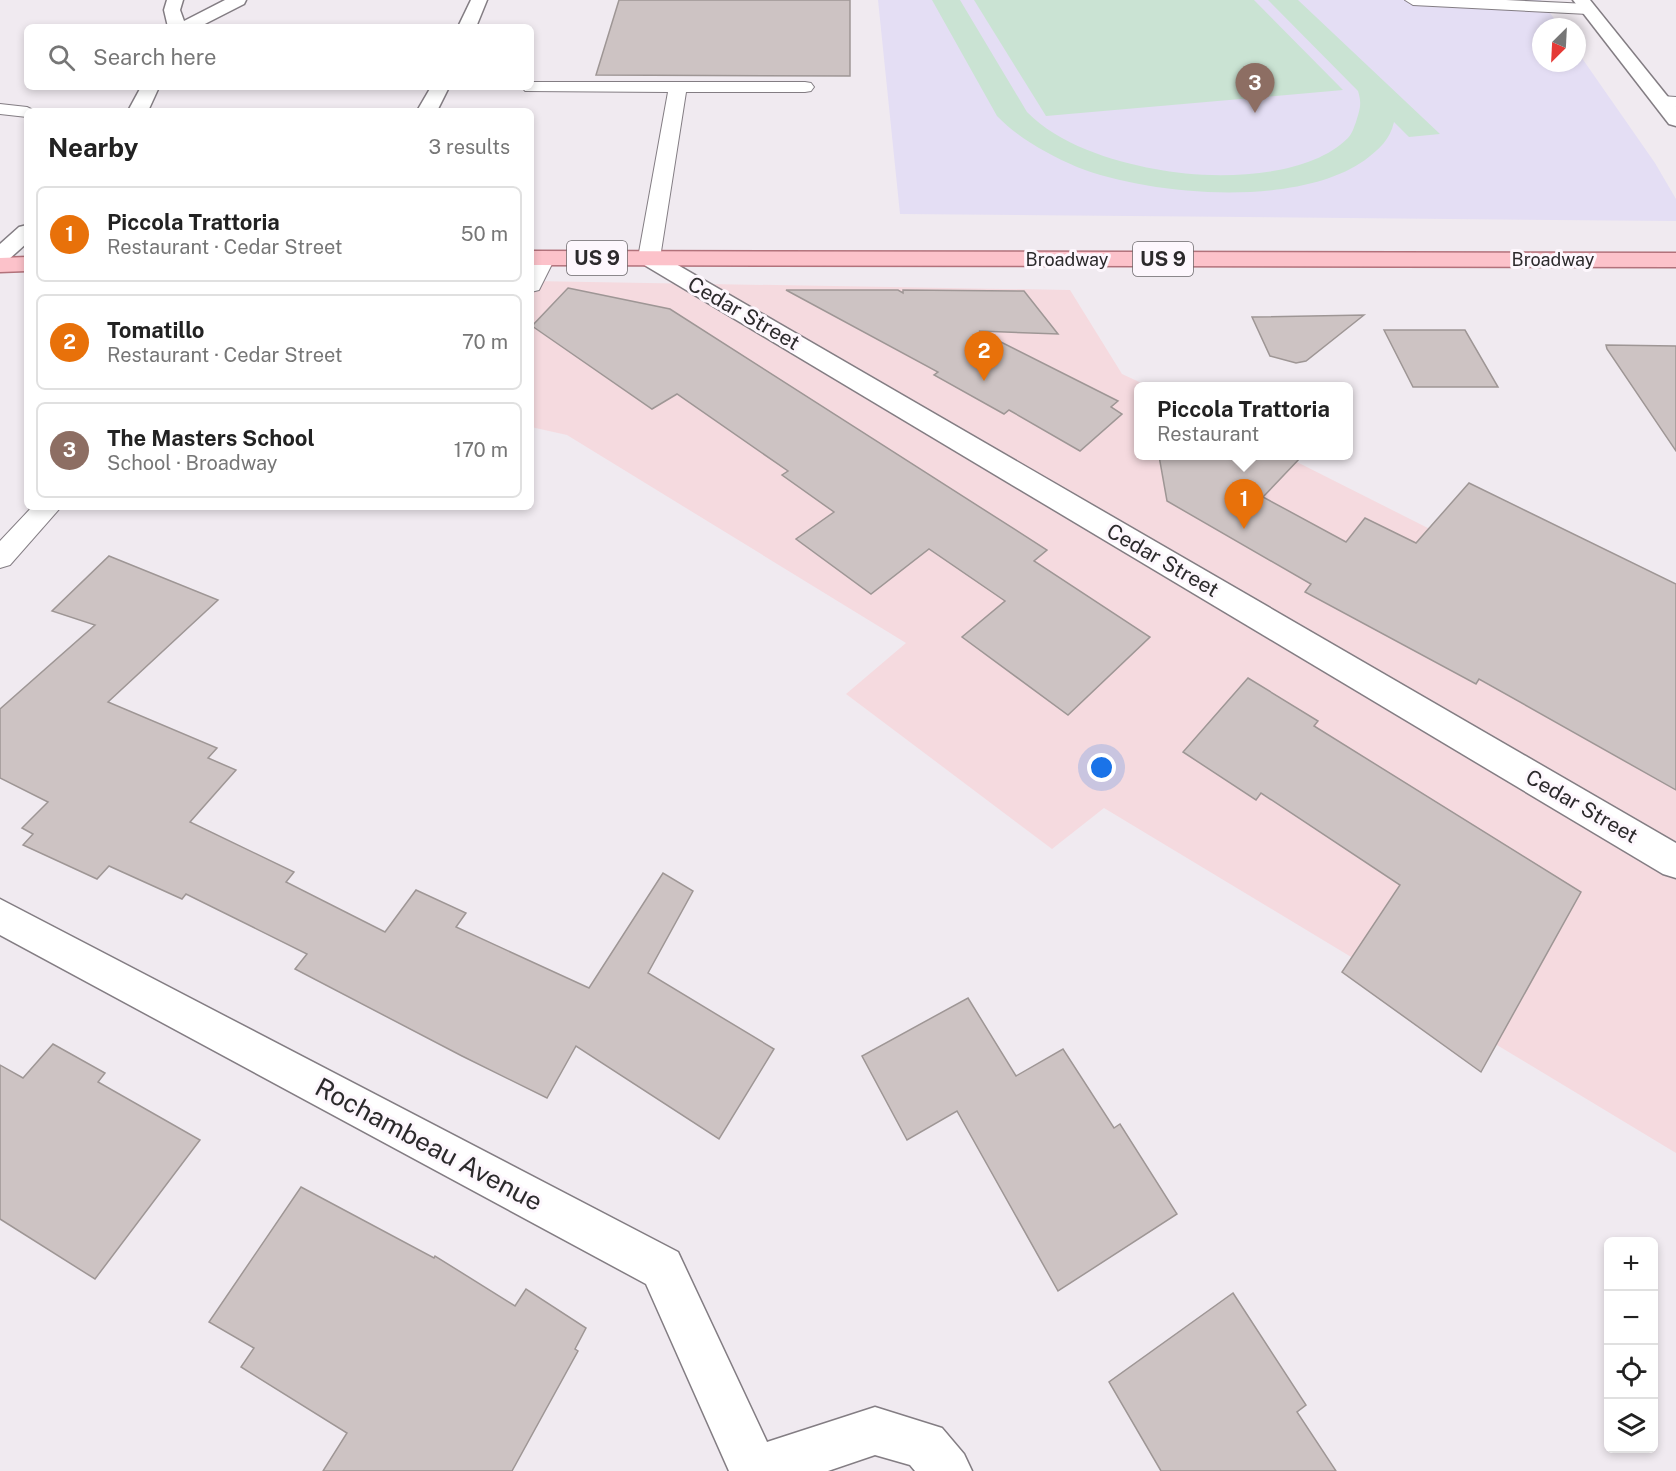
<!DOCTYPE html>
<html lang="en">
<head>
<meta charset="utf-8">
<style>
  body { margin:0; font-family:"Public Sans",sans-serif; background:#f2f2f2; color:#222 }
  .controls { position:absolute; right:18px; bottom:18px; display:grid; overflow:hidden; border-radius:9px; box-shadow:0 3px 9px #0003 }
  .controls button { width:54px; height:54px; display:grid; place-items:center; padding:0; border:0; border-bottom:2px solid #e0e0e0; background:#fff; color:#222; font:30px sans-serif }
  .compass { position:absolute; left:1532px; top:18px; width:54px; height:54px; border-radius:50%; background:#fff; box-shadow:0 3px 9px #0003; rotate:204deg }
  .you { position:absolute; left:1102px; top:768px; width:21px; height:21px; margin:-15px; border:4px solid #fff; border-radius:50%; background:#1a73e8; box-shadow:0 0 0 9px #1a73e833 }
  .badge { display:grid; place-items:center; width:39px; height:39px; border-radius:50%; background:#7c3aed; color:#fff; font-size:20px; font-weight:700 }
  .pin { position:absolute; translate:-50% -50px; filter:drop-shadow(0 2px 3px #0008) }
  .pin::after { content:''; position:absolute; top:32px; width:21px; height:18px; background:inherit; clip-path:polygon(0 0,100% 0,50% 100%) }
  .popup { position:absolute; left:1134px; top:382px; width:219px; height:78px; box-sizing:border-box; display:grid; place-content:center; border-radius:9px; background:#fff; filter:drop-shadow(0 2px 4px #0005); font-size:20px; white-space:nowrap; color:#767676 }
  .popup b { font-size:22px; color:#222 }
  .popup::after { content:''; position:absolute; left:50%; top:100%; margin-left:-12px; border:12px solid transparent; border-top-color:#fff }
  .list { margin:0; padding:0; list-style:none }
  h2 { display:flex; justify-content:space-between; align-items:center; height:78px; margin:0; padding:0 24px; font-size:26px }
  h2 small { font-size:20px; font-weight:400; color:#767676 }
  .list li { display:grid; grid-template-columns:39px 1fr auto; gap:18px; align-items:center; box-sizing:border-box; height:96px; margin:0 12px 12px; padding:0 12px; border:2px solid #e0e0e0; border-radius:9px }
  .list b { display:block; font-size:22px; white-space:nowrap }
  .list p { margin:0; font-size:20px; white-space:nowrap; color:#767676 }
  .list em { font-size:20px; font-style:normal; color:#767676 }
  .icon { flex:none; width:33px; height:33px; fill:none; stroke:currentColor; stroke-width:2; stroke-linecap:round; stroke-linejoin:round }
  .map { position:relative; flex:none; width:1676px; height:1471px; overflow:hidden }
  .search { position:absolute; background:#fff; box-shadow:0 3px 9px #0003; left:24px; top:24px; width:510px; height:66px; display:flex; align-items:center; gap:15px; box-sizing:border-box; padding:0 21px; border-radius:9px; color:#767676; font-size:22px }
  .panel { position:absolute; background:#fff; box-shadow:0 3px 9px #0003; left:24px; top:108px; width:510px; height:402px; border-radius:9px }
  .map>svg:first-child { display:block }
  .commercial { fill:#f5dadf }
  .education { fill:#e4def4 }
  .green { fill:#cae3d3 }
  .building { fill:#cdc3c3; stroke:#9e9695; stroke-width:1.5 }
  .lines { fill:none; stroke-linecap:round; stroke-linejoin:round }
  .service-casing { stroke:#837d83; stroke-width:2 }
  .minor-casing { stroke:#837d83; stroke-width:3 }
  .primary-casing { stroke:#b2727b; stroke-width:3 }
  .service { fill:#fff; fill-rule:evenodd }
  .minor { fill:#fff; fill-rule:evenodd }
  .primary { fill:#fcc2ca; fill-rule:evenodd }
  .labels { text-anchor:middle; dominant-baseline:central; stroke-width:6; stroke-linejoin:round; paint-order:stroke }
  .far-street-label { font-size:18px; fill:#2c2a2c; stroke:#fdf7fd }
  .shield { fill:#fdf7fd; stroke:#6b686b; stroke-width:1.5 }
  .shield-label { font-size:20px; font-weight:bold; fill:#2c2a2c }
  .street-label { font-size:21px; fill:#2c2a2c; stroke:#fdf7fd }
  .near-street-label { font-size:26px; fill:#2c2a2c; stroke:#fdf7fd }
</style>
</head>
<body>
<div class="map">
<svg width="1676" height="1471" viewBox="0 0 1676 1471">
  <rect width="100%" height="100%" fill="#f0eaf0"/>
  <path class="commercial" d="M 531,281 L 1070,290 L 1122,374 L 1148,386 L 1139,386 L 1139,456 L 1285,456 L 1676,653 L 1676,1153 L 1104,808 L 1052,849 L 846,694 L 906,643 L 567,435 L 531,427 Z"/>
  <path class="education" d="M 878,0 L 1541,0 L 1560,27 L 1541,27 L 1541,63 L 1577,63 L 1577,51 L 1655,163 L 1676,199 L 1676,221 L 900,214 Z"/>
  <g class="green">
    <path d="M 932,0 L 960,0 L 1027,112 C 1058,144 1111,161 1155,169 C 1209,180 1306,180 1348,138 C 1352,134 1354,127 1356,122 C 1360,109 1362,104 1358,91 L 1268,0 L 1298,0 L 1440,134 L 1409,137 L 1394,122 C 1390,140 1379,149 1365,160 C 1298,208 1151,196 1077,167 C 1049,155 1018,138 997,116 Z"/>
    <path d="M 974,0 L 1254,0 L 1343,90 L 1046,116 Z"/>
  </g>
  <g class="building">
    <path d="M 619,0 L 850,0 L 850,76 L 596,75 Z"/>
    <path d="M 568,288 L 670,309 L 1047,550 L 1034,561 L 1150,637 L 1068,715 L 962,637 L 1005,601 L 929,549 L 871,594 L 796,539 L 834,512 L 782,475 L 788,471 L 677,394 L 652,409 L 532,326 Z"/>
    <path d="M 786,290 L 898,290 L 903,293 L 903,290 L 1024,291 L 1058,334 L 979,331 L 1118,401 L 1111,407 L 1122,414 L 1080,451 L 1009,410 L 1004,414 L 934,375 L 938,372 Z"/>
    <path d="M 1364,315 L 1306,361 L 1296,363 L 1270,356 L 1252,317 Z"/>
    <path d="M 1384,330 L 1465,330 L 1498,387 L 1413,387 Z"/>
    <path d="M 1606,345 L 1676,346 L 1676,451 L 1607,349 Z"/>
    <path d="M 1159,456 L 1302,456 L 1263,497 L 1346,542 L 1365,518 L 1416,543 L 1469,483 L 1676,584 L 1676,790 L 1479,679 L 1476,684 L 1305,592 L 1311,584 L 1167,501 Z"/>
    <path d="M 109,556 L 218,600 L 108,702 L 217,748 L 208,758 L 236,770 L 190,822 L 294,872 L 286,882 L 385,932 L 416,890 L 466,913 L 456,927 L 589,988 L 663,873 L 693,891 L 648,973 L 774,1049 L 719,1139 L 576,1046 L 547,1098 L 462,1056 L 295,969 L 307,954 L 186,894 L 182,899 L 109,866 L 97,879 L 23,845 L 33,834 L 22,828 L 48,802 L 0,778 L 0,709 L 95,625 L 52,611 Z"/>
    <path d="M 1248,678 L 1318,721 L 1314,726 L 1581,892 L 1481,1072 L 1342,972 L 1400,885 L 1261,793 L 1256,800 L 1183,752 Z"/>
    <path d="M 968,998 L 1016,1076 L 1063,1049 L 1114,1128 L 1120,1124 L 1177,1214 L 1058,1291 L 957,1111 L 907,1140 L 862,1056 Z"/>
    <path d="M 53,1044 L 105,1073 L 98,1082 L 200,1140 L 95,1279 L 0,1219 L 0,1065 L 23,1078 Z"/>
    <path d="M 301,1187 L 434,1258 L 435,1256 L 515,1306 L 526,1289 L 586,1328 L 575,1349 L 578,1351 L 512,1471 L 323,1471 L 347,1433 L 241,1367 L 254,1348 L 209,1322 Z"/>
    <path d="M 1233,1293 L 1306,1405 L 1297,1412 L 1336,1471 L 1161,1471 L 1109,1382 Z"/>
  </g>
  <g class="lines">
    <g class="service-casing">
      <g id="service">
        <path d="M 1405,0 L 1506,0 L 1588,4 L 1596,9 L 1588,14 L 1413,5 Z"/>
        <path d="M 531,82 L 805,82 L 811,83 L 814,87 L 811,91 L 805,92 L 686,92 L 660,258 L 657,263 L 649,264 L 641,263 L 638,258 L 668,92 L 525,91 L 522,87 L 531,87 Z"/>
        <path d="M 1661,96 L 1676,97 L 1676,107 L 1655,105 L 1652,101 L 1655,97 Z"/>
        <path d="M 0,104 L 27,107 L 35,111 L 27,111 L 27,117 L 0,114 Z"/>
        <path d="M 544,252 L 552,253 L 555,258 L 539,290 L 531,292 L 531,263 L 536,253 Z"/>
        <path d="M 32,507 L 61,507 L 10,565 L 0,568 L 0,541 Z"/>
      </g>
    </g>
    <g class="minor-casing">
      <g id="minor">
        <path d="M 167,0 L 183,0 L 180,10 L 184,21 L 225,0 L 246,0 L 244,4 L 199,27 L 168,27 L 164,10 Z"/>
        <path d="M 471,0 L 487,0 L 476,27 L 458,27 Z"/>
        <path d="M 1573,0 L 1590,0 L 1676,107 L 1676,126 L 1669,124 Z"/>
        <path d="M 141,87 L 159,87 L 148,111 L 128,111 Z"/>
        <path d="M 431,87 L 449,87 L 437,111 L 417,111 Z"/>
        <path d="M 27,225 L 27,243 L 8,260 L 0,262 L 0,244 L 19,227 Z"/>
        <path d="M 649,251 L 657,253 L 1676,843 L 1676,878 L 1663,874 L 641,263 L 638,258 L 641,253 Z"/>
        <path d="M 0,899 L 678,1252 L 767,1442 L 875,1407 L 942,1428 L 964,1454 L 972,1471 L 915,1471 L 910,1465 L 875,1455 L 828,1471 L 729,1471 L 646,1284 L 0,935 Z"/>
      </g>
    </g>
    <g class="primary-casing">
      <g id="primary">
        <path d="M 531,251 L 1676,253 L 1676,267 L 531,265 Z"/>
        <path d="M 27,257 L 27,271 L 0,272 L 0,258 Z"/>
      </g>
    </g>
    <use href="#service" class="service"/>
    <use href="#minor" class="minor"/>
    <use href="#primary" class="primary"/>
  </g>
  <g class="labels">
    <g class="far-street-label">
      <text x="1067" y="259">Broadway</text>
      <text x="1553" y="259">Broadway</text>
    </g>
    <g class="shield">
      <rect x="567" y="241" width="60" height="34" rx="4.5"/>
      <rect x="1133" y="242" width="60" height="34" rx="4.5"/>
    </g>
    <g class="shield-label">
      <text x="597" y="258">US 9</text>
      <text x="1163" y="259">US 9</text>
    </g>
    <g class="street-label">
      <text transform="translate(744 313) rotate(30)">Cedar Street</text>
      <text transform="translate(1163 560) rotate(30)">Cedar Street</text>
      <text transform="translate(1582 806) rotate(30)">Cedar Street</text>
    </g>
    <g class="near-street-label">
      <text transform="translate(429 1144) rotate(28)">Rochambeau Avenue</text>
    </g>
  </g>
</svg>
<div class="controls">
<button>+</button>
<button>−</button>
<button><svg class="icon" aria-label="locate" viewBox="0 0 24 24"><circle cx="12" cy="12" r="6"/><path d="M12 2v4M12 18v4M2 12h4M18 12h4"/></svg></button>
<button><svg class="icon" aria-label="layers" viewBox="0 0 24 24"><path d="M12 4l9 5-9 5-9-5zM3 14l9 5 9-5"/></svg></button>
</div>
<svg class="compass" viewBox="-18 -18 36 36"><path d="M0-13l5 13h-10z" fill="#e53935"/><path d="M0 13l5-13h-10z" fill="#767676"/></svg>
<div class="you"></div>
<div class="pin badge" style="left:1244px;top:529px;background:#e8710a">1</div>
<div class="popup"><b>Piccola Trattoria</b>Restaurant</div>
<div class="pin badge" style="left:984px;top:381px;background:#e8710a">2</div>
<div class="pin badge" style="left:1255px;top:113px;background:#8d6e63">3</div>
<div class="search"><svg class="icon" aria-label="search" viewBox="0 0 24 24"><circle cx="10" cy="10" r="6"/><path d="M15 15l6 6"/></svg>Search here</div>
<section class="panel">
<h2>Nearby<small>3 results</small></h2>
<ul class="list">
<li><span class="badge" style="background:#e8710a">1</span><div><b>Piccola Trattoria</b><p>Restaurant · Cedar Street</p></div><em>50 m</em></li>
<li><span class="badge" style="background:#e8710a">2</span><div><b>Tomatillo</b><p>Restaurant · Cedar Street</p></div><em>70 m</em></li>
<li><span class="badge" style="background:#8d6e63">3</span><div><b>The Masters School</b><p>School · Broadway</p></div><em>170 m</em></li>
</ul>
</section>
</div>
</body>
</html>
